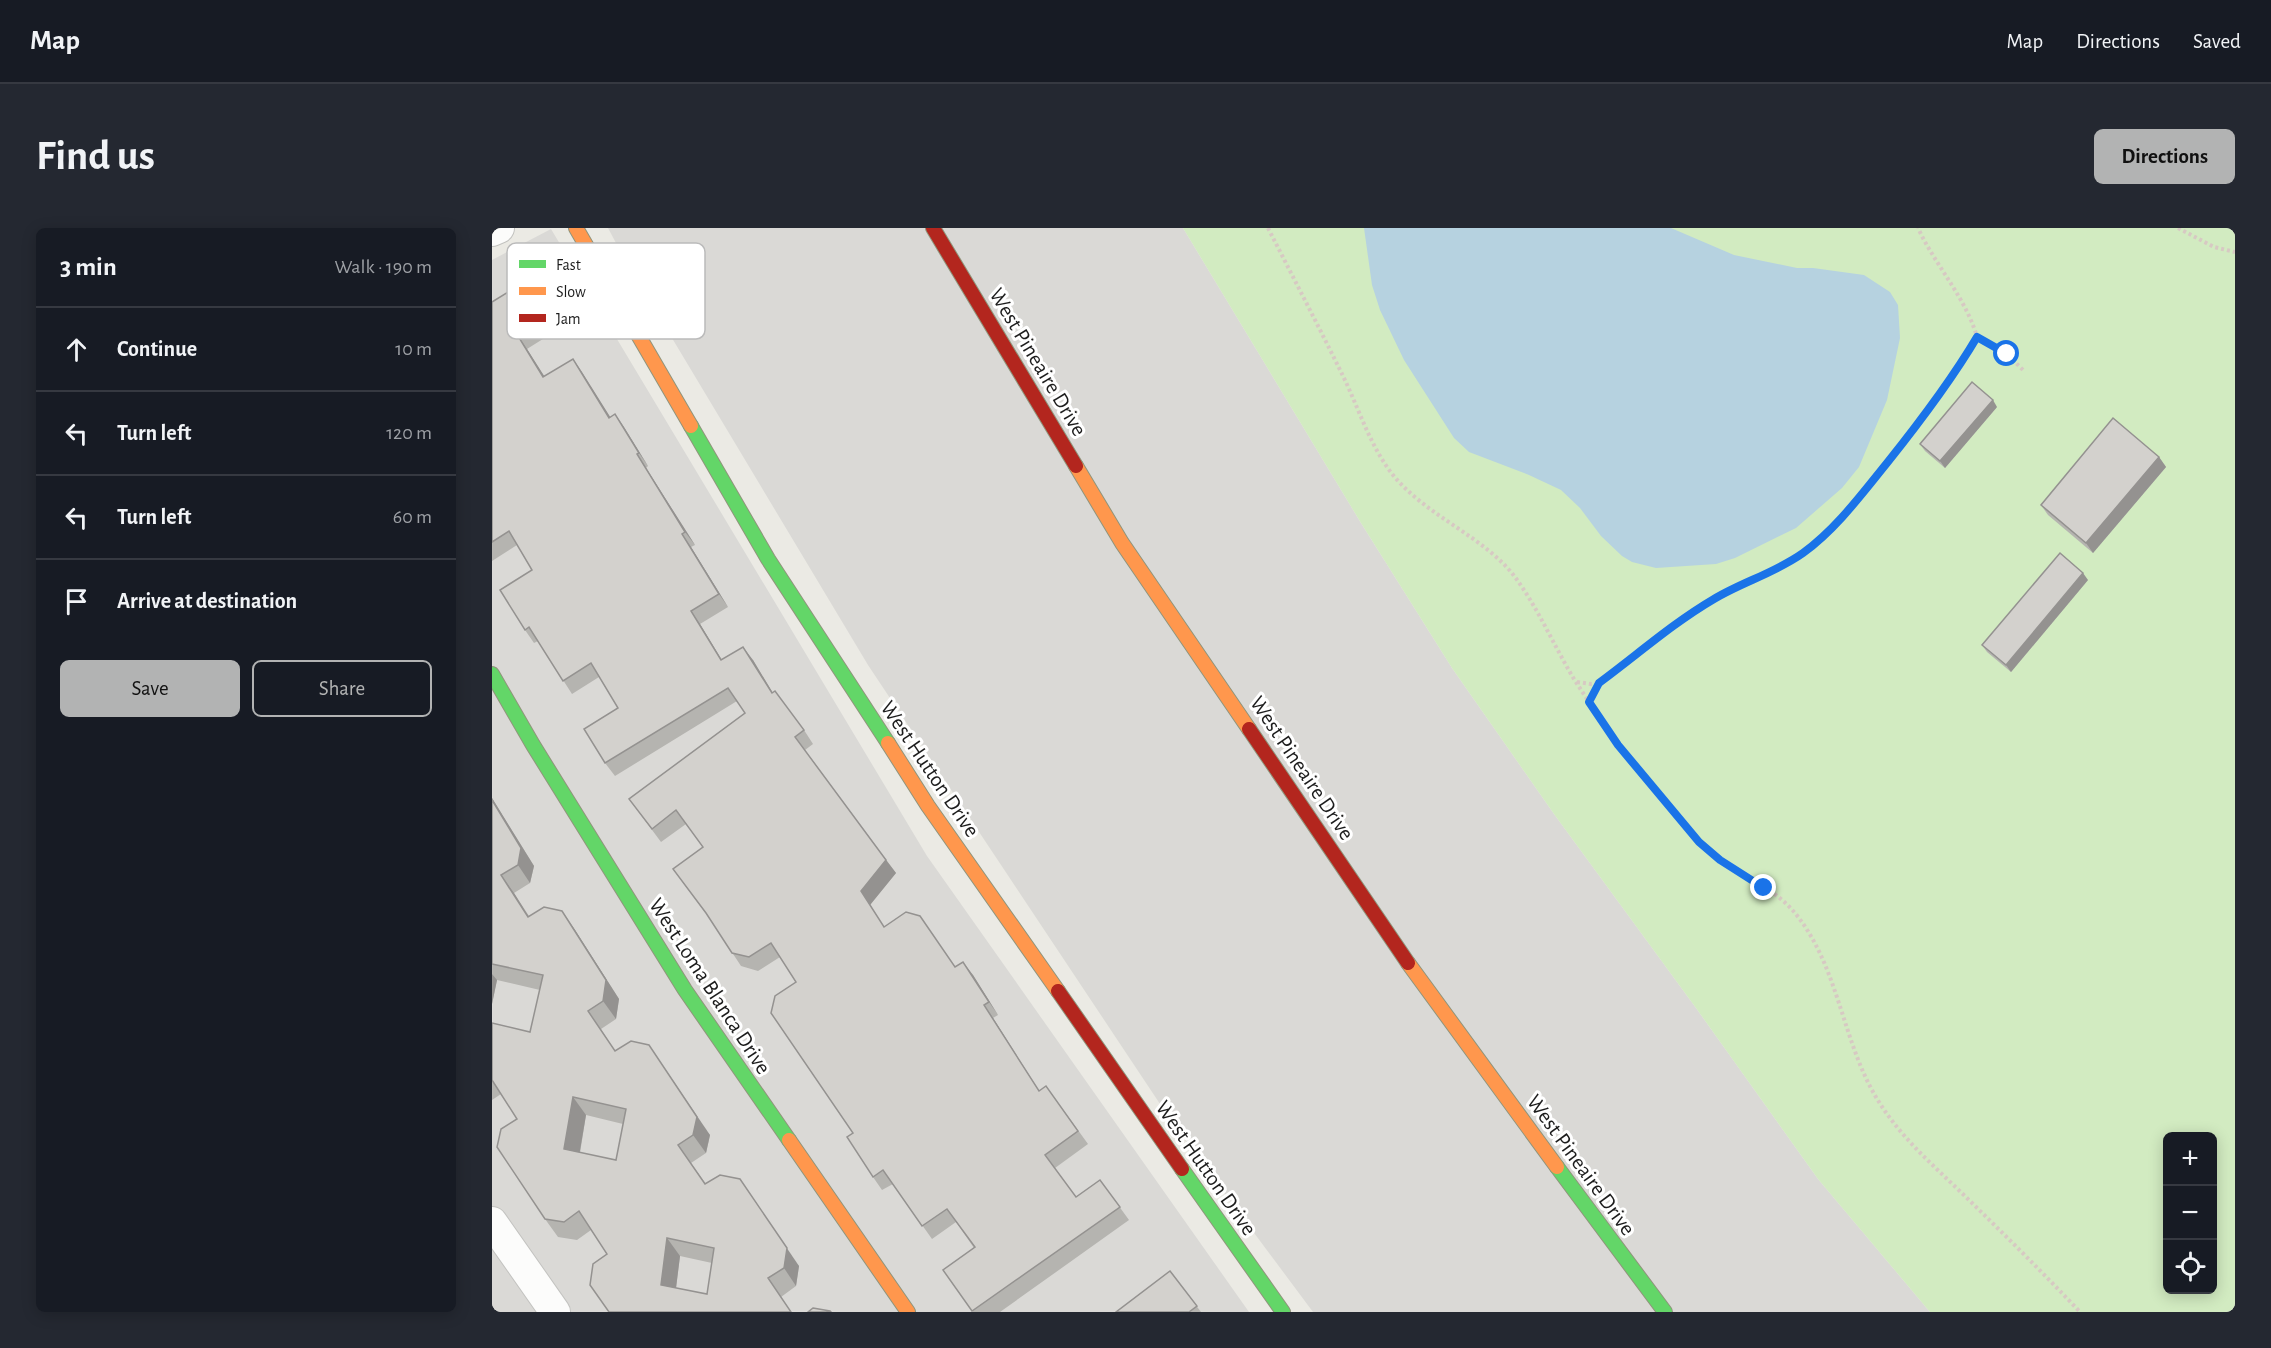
<!DOCTYPE html>
<html lang="en">
<head>
<meta charset="utf-8">
<style>
  body { margin:0; font-family:"Alegreya Sans",sans-serif; background:#242831; color:#f1f3f6 }
  .controls { position:absolute; right:18px; bottom:18px; display:grid; overflow:hidden; border-radius:9px; box-shadow:0 3px 15px #0003 }
  .controls button { width:54px; height:54px; display:grid; place-items:center; padding:0; border:0; border-bottom:2px solid #363941; background:#171b24; color:#f1f3f6; font:30px sans-serif }
  .stop { position:absolute; width:18px; height:18px; margin:-14px; border:4px solid #1a73e8; border-radius:50%; background:#fff }
  .stop.end { background:#1a73e8; border-color:#fff; box-shadow:0 2px 6px #0008 }
  .list { margin:0; padding:0; list-style:none }
  h2 { display:flex; justify-content:space-between; align-items:center; height:78px; margin:0; padding:0 24px; font-size:26px }
  h2 small { font-size:20px; font-weight:400; color:#9ea1a6 }
  .list li { display:grid; grid-template-columns:39px 1fr auto; gap:18px; align-items:center; box-sizing:border-box; height:84px; padding:0 24px; border-top:2px solid #363941 }
  .list b { display:block; font-size:22px; white-space:nowrap }
  .list em { font-size:20px; font-style:normal; color:#9ea1a6 }
  .actions { display:flex; gap:12px; padding:18px 24px }
  .actions a { flex:1; padding:14px 0; border:2px solid #b2b3b3; border-radius:9px; text-align:center; font-size:21px; color:#b2b3b3 }
  .actions .main { background:#b2b3b3; color:#111 }
  .icon { flex:none; width:33px; height:33px; fill:none; stroke:currentColor; stroke-width:2; stroke-linecap:round; stroke-linejoin:round }
  .map { position:relative; flex:none; width:1743px; height:1084px; overflow:hidden; border-radius:9px }
  header { display:flex; align-items:center; gap:36px; box-sizing:border-box; height:84px; padding:0 30px; background:#171b24; border-bottom:2px solid #363941 }
  header strong { font-size:28px }
  nav { display:flex; gap:33px; margin-inline-start:auto; font-size:21px }
  .intro { display:flex; align-items:center; justify-content:space-between; box-sizing:border-box; height:144px; padding:0 36px }
  h1 { margin:0; font-size:42px }
  .button { padding:15px 27px; border-radius:9px; background:#b2b3b3; color:#111; font-size:21px; font-weight:700 }
  main { display:flex; gap:36px; padding:0 36px }
  aside { flex:1; background:#171b24; border-radius:9px; box-shadow:0 3px 15px #0003 }
  .map>svg:first-child { display:block }
  .residential { fill:#dad9d6 }
  .grass { fill:#d2ebc1; fill-rule:evenodd }
  .water { fill:#b6d2e0 }
  .lines { fill:none; stroke-linecap:round; stroke-linejoin:round }
  .street-casing { stroke:#c3c3c0; stroke-width:32 }
  .fast-casing { stroke:#90957c; stroke-width:16 }
  .slow-casing { stroke:#90957c; stroke-width:16 }
  .jam-casing { stroke:#90957c; stroke-width:16 }
  .path { stroke:#d7c9c3; stroke-width:4; stroke-dasharray:3 3; stroke-linecap:butt }
  .street { stroke:#fcfcfb; stroke-width:30 }
  .fast { stroke:#63d668; stroke-width:14 }
  .slow { stroke:#ff974d; stroke-width:14 }
  .jam { stroke:#b3261e; stroke-width:14 }
  .wall { fill:#b5b4b0; fill-rule:evenodd }
  .shaded-wall { fill:#949290 }
  .building { fill:#d3d1cd; stroke:#949290; stroke-width:1.5; fill-rule:evenodd }
  .route { stroke:#1a73e8; stroke-width:8 }
  .labels { text-anchor:middle; dominant-baseline:central; stroke-width:6; stroke-linejoin:round; paint-order:stroke }
  .street-label { font-size:22px; fill:#1c1c1c; stroke:#fff }
  .key { fill:#fff; stroke:#bbb; stroke-width:1.5 }
  .key-label { font-size:16px; fill:#1c1c1c }
</style>
</head>
<body>
<header>
<strong>Map</strong>
<nav><a>Map</a><a>Directions</a><a>Saved</a></nav>
</header>
<div class="intro"><h1>Find us</h1><a class="button">Directions</a></div>
<main>
<aside>
<h2>3 min<small>Walk · 190 m</small></h2>
<ul class="list">
<li><svg class="icon" aria-label="ahead" viewBox="0 0 24 24"><path d="M12 20V5M6 11l6-6 6 6"/></svg><div><b>Continue</b></div><em>10 m</em></li>
<li><svg class="icon" aria-label="left" viewBox="0 0 24 24"><path d="M17 20v-9H6M10 6l-5 5 5 5"/></svg><div><b>Turn left</b></div><em>120 m</em></li>
<li><svg class="icon" aria-label="left" viewBox="0 0 24 24"><path d="M17 20v-9H6M10 6l-5 5 5 5"/></svg><div><b>Turn left</b></div><em>60 m</em></li>
<li><svg class="icon" aria-label="arrive" viewBox="0 0 24 24"><path d="M6 21V4h12l-3 4 3 4H6"/></svg><div><b>Arrive at destination</b></div></li>
</ul>
<div class="actions"><a class="main">Save</a><a>Share</a></div>
</aside>
<div class="map">
<svg width="1743" height="1084" viewBox="0 0 1743 1084">
  <rect width="100%" height="100%" fill="#ebeae4"/>
  <g class="residential">
    <path d="M 116,0 L 691,0 L 869,295 L 960,440 L 1062,586 L 1204,780 L 1326,951 L 1438,1084 L 821,1084 L 684,900 L 376,437 L 132,30 Z"/>
    <path d="M 59,1 L 435,628 L 757,1084 L 0,1084 L 0,32 Z"/>
  </g>
  <path class="grass" d="M 691,0 L 1743,0 L 1743,1084 L 1438,1084 L 1326,951 L 1204,780 L 1062,586 L 960,440 L 869,295 ZM 1676,908 L 1720,908 L 1720,1062 L 1676,1062 Z"/>
  <path class="water" d="M 872,0 L 1179,0 L 1242,27 L 1305,40 L 1321,40 L 1372,47 L 1398,64 L 1406,77 L 1408,110 L 1395,172 L 1367,239 L 1350,260 L 1304,300 L 1243,330 L 1224,336 L 1164,340 L 1140,334 L 1130,328 L 1109,308 L 1088,280 L 1069,262 L 1037,247 L 977,224 L 962,210 L 912,132 L 888,82 L 880,57 Z"/>
  <g class="lines">
    <g class="street-casing">
      <g id="street">
        <path d="M 0,3 L 7,0"/>
        <path d="M 0,994 L 63,1084"/>
      </g>
    </g>
    <g class="fast-casing">
      <g id="fast">
        <path d="M 199,198 L 276,331 L 396,515"/>
        <path d="M 0,446 L 41,517 L 193,762 L 297,912"/>
        <path d="M 1065,939 L 1173,1084"/>
        <path d="M 690,941 L 791,1084"/>
      </g>
    </g>
    <g class="slow-casing">
      <g id="slow">
        <path d="M 84,0 L 199,198"/>
        <path d="M 584,238 L 630,315 L 757,501"/>
        <path d="M 396,515 L 436,578 L 566,763"/>
        <path d="M 916,735 L 1065,939"/>
        <path d="M 297,912 L 416,1084"/>
      </g>
    </g>
    <g class="jam-casing">
      <g id="jam">
        <path d="M 441,0 L 584,238"/>
        <path d="M 757,501 L 916,735"/>
        <path d="M 566,763 L 690,941"/>
      </g>
    </g>
    <g class="path">
      <path d="M 776,0 C 801,49 827,99 851,148 C 867,181 878,218 901,247 C 934,288 993,309 1023,349 C 1046,380 1062,418 1082,451 C 1117,506 1156,557 1199,605 C 1230,640 1275,652 1303,685 C 1348,740 1350,816 1387,874 C 1412,914 1448,943 1481,976 C 1517,1011 1553,1047 1588,1084"/>
      <path d="M 1686,0 L 1722,19 L 1743,24"/>
      <path d="M 1485,109 L 1515,126 L 1532,143"/>
      <path d="M 1085,454 L 1099,456 L 1107,455"/>
      <path d="M 1098,474 L 1107,455 L 1206,381 L 1225,369 L 1294,337 L 1328,311 L 1362,276 L 1404,223 L 1443,172 L 1485,109 C 1474,70 1443,37 1426,0"/>
    </g>
    <use href="#street" class="street"/>
    <use href="#fast" class="fast"/>
    <use href="#slow" class="slow"/>
    <use href="#jam" class="jam"/>
  </g>
  <g class="wall">
    <path d="M 48,64 L 70,99 L 35,121 L 52,148 L 81,131 L 118,189 L 123,186 L 156,238 L 154,240 L 203,317 L 199,319 L 236,379 L 208,396 L 230,432 L 261,432 L 281,465 L 312,502 L 321,516 L 313,522 L 404,645 L 378,677 L 392,699 L 464,739 L 481,747 L 506,787 L 501,790 L 547,863 L 554,858 L 596,916 L 563,940 L 584,969 L 608,952 L 637,992 L 508,1084 L 481,1084 L 451,1042 L 482,1020 L 464,994 L 440,1011 L 401,956 L 390,962 L 381,949 L 361,905 L 304,754 L 288,729 L 266,743 L 249,738 L 218,691 L 181,641 L 211,619 L 194,596 L 169,614 L 137,571 L 253,485 L 245,473 L 123,548 L 113,535 L 126,480 L 107,449 L 80,466 L 46,413 L 42,415 L 33,402 L 40,342 L 25,317 L 0,333 L 0,74 Z"/>
    <path d="M 1505,179 L 1453,240 L 1433,223 L 1428,216 Z"/>
    <path d="M 1667,229 L 1674,239 L 1601,325 L 1556,287 L 1549,277 Z"/>
    <path d="M 1596,352 L 1519,444 L 1495,424 L 1490,417 Z"/>
    <path d="M 0,570 L 42,638 L 38,655 L 22,665 L 37,688 L 70,683 L 83,702 L 127,771 L 124,791 L 109,801 L 123,823 L 218,907 L 214,925 L 199,935 L 214,956 L 307,1038 L 304,1058 L 289,1069 L 117,1084 L 115,1026 L 99,1002 L 85,1012 L 66,1009 L 53,991 L 25,891 L 9,866 L 0,872 L 0,795 L 38,804 L 48,762 L 5,752 L 0,776 ZM 94,887 L 131,896 L 124,932 L 88,925 ZM 188,1028 L 220,1035 L 215,1066 L 184,1060 Z"/>
    <path d="M 678,1043 L 709,1084 L 624,1084 Z"/>
  </g>
  <g class="shaded-wall">
    <path d="M 39,50 L 48,64 L 70,99 L 61,86 Z"/>
    <path d="M 26,108 L 35,121 L 61,162 L 51,149 Z"/>
    <path d="M 81,131 L 90,144 L 127,203 L 117,190 Z"/>
    <path d="M 1501,172 L 1505,179 L 1453,240 L 1448,233 Z"/>
    <path d="M 123,186 L 132,199 L 156,238 L 147,225 Z"/>
    <path d="M 145,226 L 154,240 L 203,317 L 193,304 Z"/>
    <path d="M 1667,229 L 1674,239 L 1601,325 L 1594,315 Z"/>
    <path d="M 190,306 L 199,319 L 236,379 L 227,366 Z"/>
    <path d="M 1591,345 L 1596,352 L 1519,444 L 1514,437 Z"/>
    <path d="M 199,383 L 208,396 L 238,446 L 229,432 Z"/>
    <path d="M 251,419 L 261,432 L 289,479 L 280,465 Z"/>
    <path d="M 0,570 L 42,638 L 38,655 L 26,637 L 0,572 Z"/>
    <path d="M 394,632 L 404,645 L 378,677 L 401,712 L 369,663 Z"/>
    <path d="M 9,647 L 22,665 L 48,707 L 36,689 Z"/>
    <path d="M 70,683 L 83,702 L 127,771 L 124,791 L 111,773 Z"/>
    <path d="M 471,734 L 481,747 L 506,787 L 497,774 Z"/>
    <path d="M 0,746 L 5,752 L 0,776 Z"/>
    <path d="M 492,777 L 501,790 L 556,877 L 547,863 Z"/>
    <path d="M 169,835 L 218,907 L 214,925 L 201,907 Z"/>
    <path d="M 81,869 L 94,887 L 85,940 L 72,921 Z"/>
    <path d="M 248,951 L 307,1038 L 304,1058 L 292,1040 Z"/>
    <path d="M 175,1010 L 188,1028 L 182,1076 L 169,1057 Z"/>
  </g>
  <g class="building">
    <path d="M 39,50 L 61,86 L 26,108 L 51,149 L 81,131 L 117,190 L 123,186 L 147,225 L 145,226 L 193,304 L 190,306 L 227,366 L 199,383 L 229,432 L 251,419 L 280,465 L 283,463 L 312,502 L 303,509 L 394,632 L 369,663 L 392,699 L 414,684 L 428,688 L 463,739 L 471,734 L 497,774 L 492,777 L 547,863 L 554,858 L 586,903 L 553,927 L 584,969 L 608,952 L 628,979 L 480,1083 L 451,1042 L 483,1019 L 455,981 L 430,998 L 391,942 L 381,949 L 355,909 L 361,905 L 279,785 L 283,768 L 304,754 L 279,715 L 257,729 L 240,725 L 214,685 L 181,641 L 211,619 L 184,582 L 160,601 L 137,571 L 253,485 L 236,460 L 113,535 L 92,501 L 126,480 L 99,435 L 71,453 L 37,399 L 33,402 L 8,362 L 40,342 L 17,303 L 0,314 L 0,74 Z"/>
    <path d="M 1480,154 L 1501,172 L 1448,233 L 1428,216 Z"/>
    <path d="M 1621,190 L 1667,229 L 1594,315 L 1549,277 Z"/>
    <path d="M 1568,325 L 1591,345 L 1514,437 L 1490,417 Z"/>
    <path d="M 0,572 L 29,620 L 26,637 L 9,647 L 36,689 L 52,679 L 70,683 L 114,752 L 111,773 L 96,783 L 123,823 L 139,813 L 157,817 L 205,889 L 201,907 L 186,917 L 213,956 L 228,947 L 248,951 L 295,1020 L 292,1040 L 276,1050 L 299,1084 L 117,1084 L 98,1057 L 101,1036 L 115,1026 L 87,983 L 72,994 L 53,991 L 5,919 L 9,901 L 25,891 L 0,852 L 0,795 L 38,804 L 51,747 L 0,736 ZM 81,869 L 134,881 L 124,932 L 72,921 ZM 175,1010 L 222,1020 L 215,1066 L 169,1057 Z"/>
    <path d="M 678,1043 L 705,1078 L 697,1084 L 624,1084 Z"/>
    <path d="M 321,1080 L 338,1083 L 339,1084 L 316,1084 Z"/>
  </g>
  <g class="lines">
    <path class="route" d="M 1272,660 L 1228,632 L 1207,614 L 1126,517 L 1097,474 L 1107,455 C 1145,427 1181,395 1222,371 C 1250,354 1283,345 1311,325 C 1344,301 1369,267 1395,235 C 1427,195 1459,153 1485,109 L 1515,126"/>
  </g>
  <g class="labels">
    <g class="street-label">
      <text transform="translate(546 134) rotate(59)">West Pineaire Drive</text>
      <text transform="translate(810 540) rotate(56)">West Pineaire Drive</text>
      <text transform="translate(438 541) rotate(56)">West Hutton Drive</text>
      <text transform="translate(218 758) rotate(57)">West Loma Blanca Drive</text>
      <text transform="translate(1089 937) rotate(54)">West Pineaire Drive</text>
      <text transform="translate(714 940) rotate(55)">West Hutton Drive</text>
    </g>
  </g>
  <rect x="15" y="15" width="198" height="96" rx="9" class="key"/>
  <rect x="27" y="32" width="27" height="8" fill="#63d668"/>
  <rect x="27" y="59" width="27" height="8" fill="#ff974d"/>
  <rect x="27" y="86" width="27" height="8" fill="#b3261e"/>
  <g class="key-label">
    <text x="64" y="42">Fast</text>
    <text x="64" y="69">Slow</text>
    <text x="64" y="96">Jam</text>
  </g>
</svg>
<div class="controls">
<button>+</button>
<button>−</button>
<button><svg class="icon" aria-label="locate" viewBox="0 0 24 24"><circle cx="12" cy="12" r="6"/><path d="M12 2v4M12 18v4M2 12h4M18 12h4"/></svg></button>
</div>
<div class="stop" style="left:1515px;top:126px"></div>
<div class="stop end" style="left:1272px;top:660px"></div>
</div>
</main>
</body>
</html>
